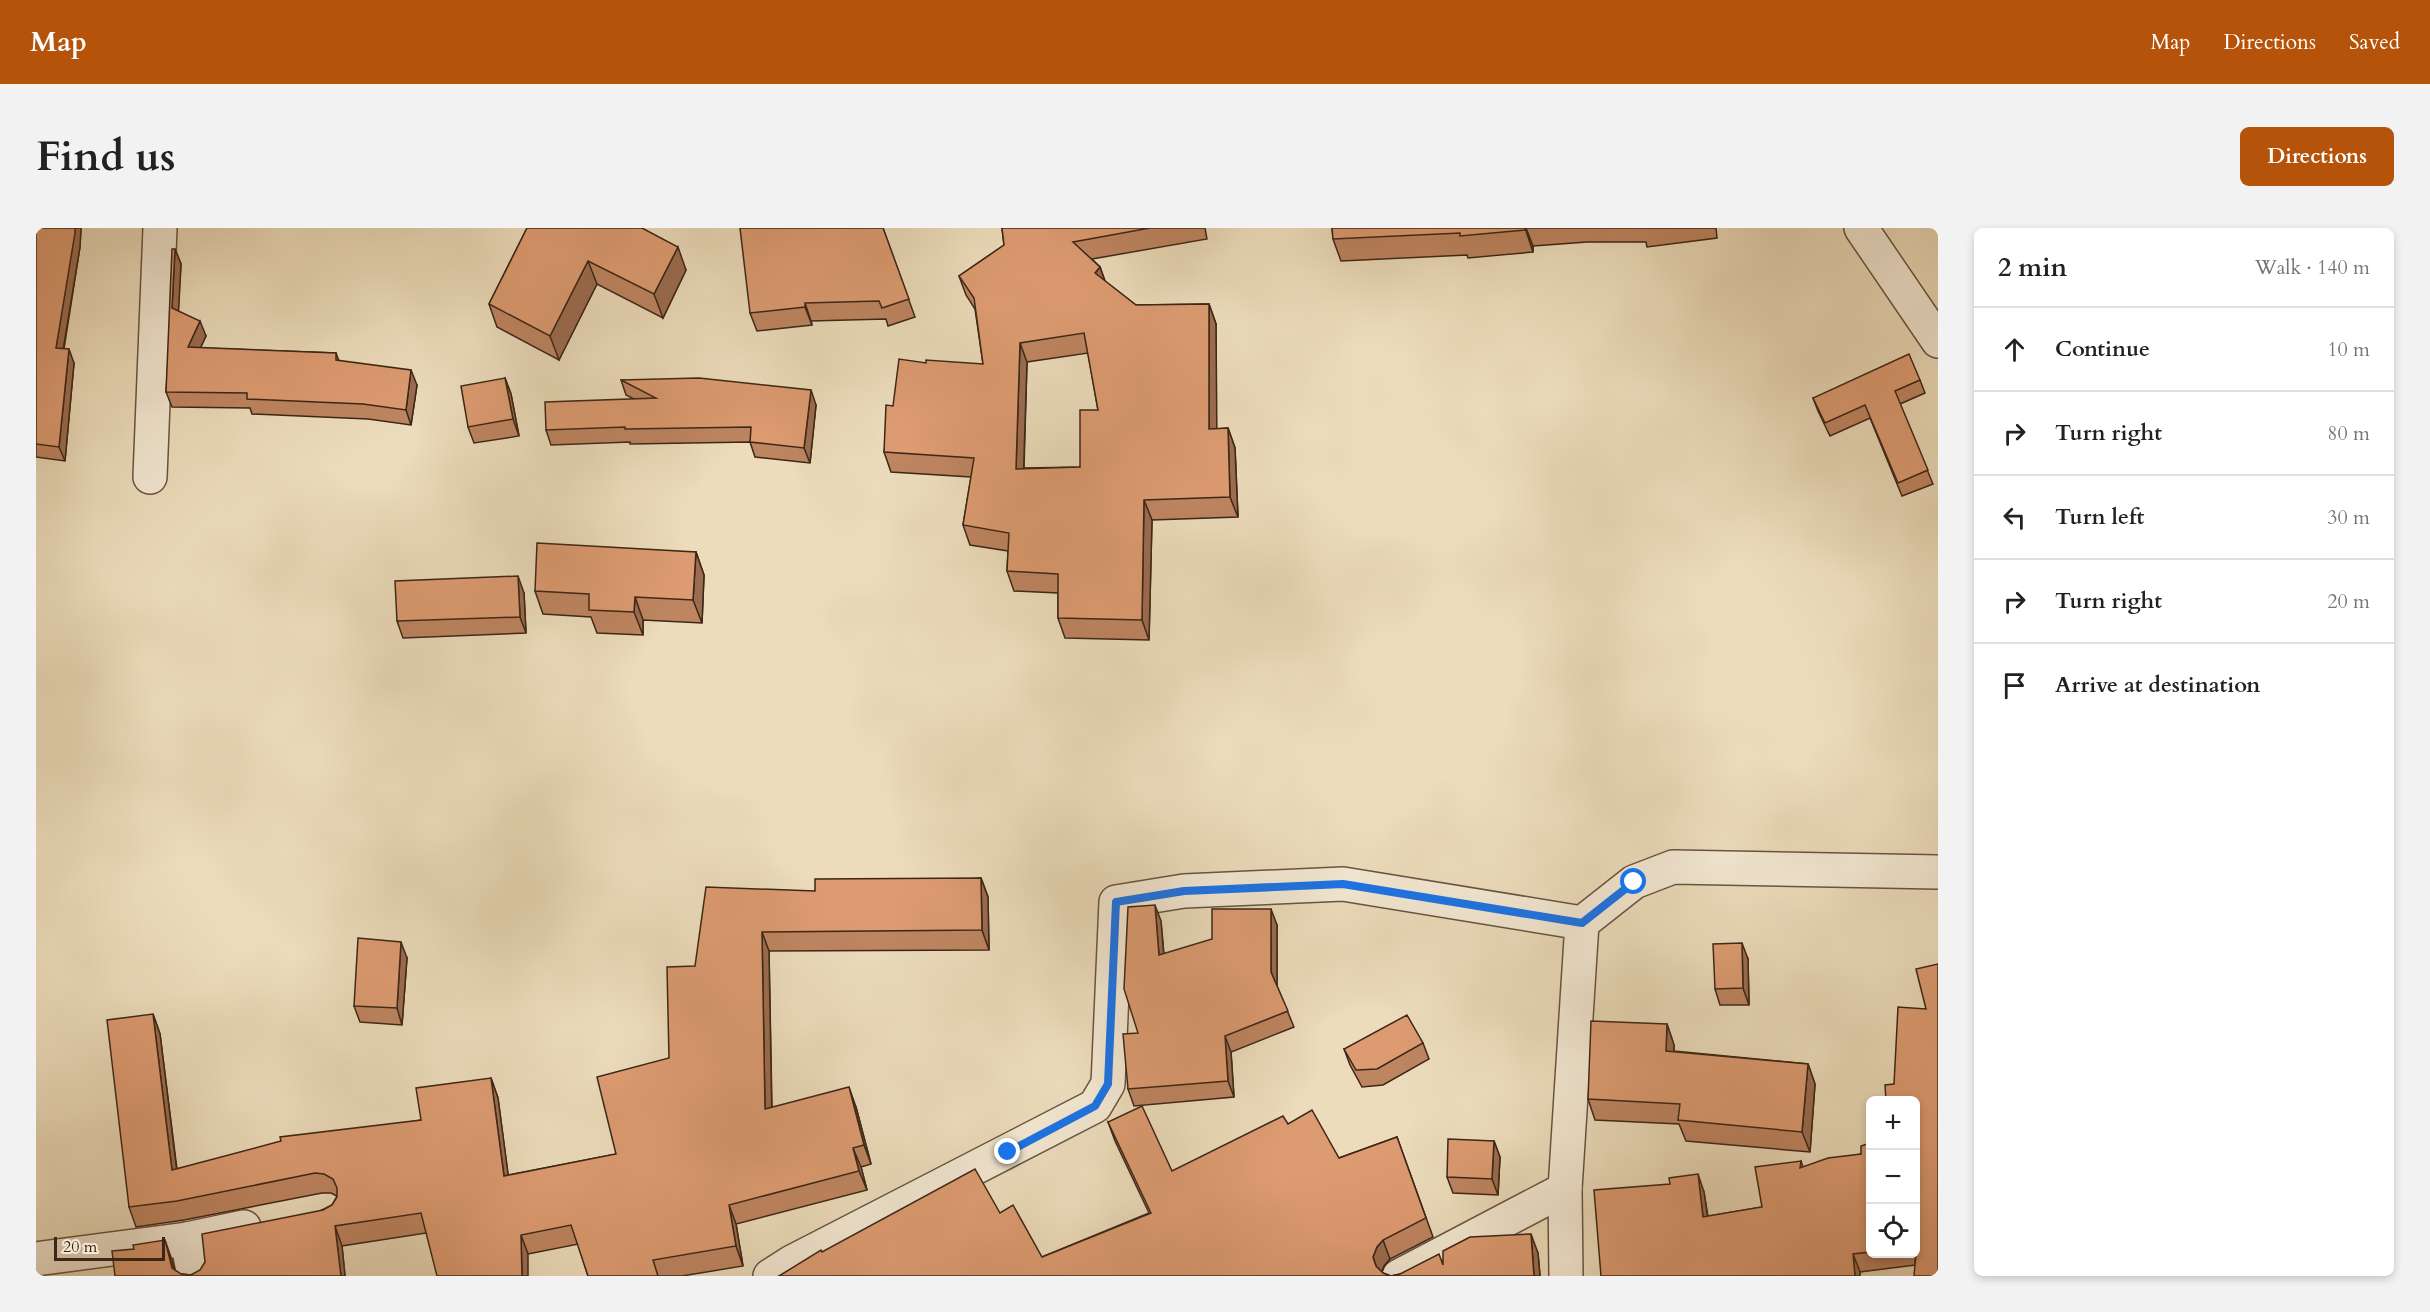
<!DOCTYPE html>
<html lang="en">
<head>
<meta charset="utf-8">
<style>
  body { margin:0; font-family:Cardo,serif; background:#f2f2f2; color:#222 }
  .controls { position:absolute; right:18px; bottom:18px; display:grid; overflow:hidden; border-radius:9px; box-shadow:0 3px 9px #0003 }
  .controls button { width:54px; height:54px; display:grid; place-items:center; padding:0; border:0; border-bottom:2px solid #e0e0e0; background:#fff; color:#222; font:30px sans-serif }
  .scale { position:absolute; left:18px; bottom:15px; width:111px; box-sizing:border-box; padding-left:6px; border:3px solid #3c2618; border-top:0; font-size:16px; line-height:21px; white-space:nowrap; color:#3c2618; -webkit-text-stroke:4px #f3e8d3; paint-order:stroke }
  .stop { position:absolute; width:18px; height:18px; margin:-14px; border:4px solid #1a73e8; border-radius:50%; background:#fff }
  .stop.end { background:#1a73e8; border-color:#fff; box-shadow:0 2px 6px #0008 }
  .list { margin:0; padding:0; list-style:none }
  h2 { display:flex; justify-content:space-between; align-items:center; height:78px; margin:0; padding:0 24px; font-size:26px }
  h2 small { font-size:20px; font-weight:400; color:#767676 }
  .list li { display:grid; grid-template-columns:39px 1fr auto; gap:18px; align-items:center; box-sizing:border-box; height:84px; padding:0 24px; border-top:2px solid #e0e0e0 }
  .list b { display:block; font-size:22px; white-space:nowrap }
  .list em { font-size:20px; font-style:normal; color:#767676 }
  .icon { flex:none; width:33px; height:33px; fill:none; stroke:currentColor; stroke-width:2; stroke-linecap:round; stroke-linejoin:round }
  .map { position:relative; flex:none; width:1902px; height:1048px; overflow:hidden; border-radius:9px }
  header { display:flex; align-items:center; gap:36px; box-sizing:border-box; height:84px; padding:0 30px; background:#b45309; color:#fff }
  header strong { font-size:28px }
  nav { display:flex; gap:33px; margin-inline-start:auto; font-size:21px }
  .intro { display:flex; align-items:center; justify-content:space-between; box-sizing:border-box; height:144px; padding:0 36px }
  h1 { margin:0; font-size:42px }
  .button { padding:15px 27px; border-radius:9px; background:#b45309; color:#fff; font-size:21px; font-weight:700 }
  main { display:flex; gap:36px; padding:0 36px }
  aside { flex:1; background:#fff; border-radius:9px; box-shadow:0 3px 9px #0003 }
  .map>svg:first-child { display:block }
  .lines { fill:none; stroke-linecap:round; stroke-linejoin:round }
  .street-casing { stroke:#685441; stroke-width:36 }
  .street { stroke:#f3e8d3; stroke-width:33 }
  .wall { fill:#be8561; stroke:#3c2618; stroke-width:1.5; fill-rule:evenodd }
  .shaded-wall { fill:#9b6c4f; stroke:#3c2618; stroke-width:1.5 }
  .building { fill:#dd9b71; stroke:#3c2618; stroke-width:1.5; fill-rule:evenodd }
  .route { stroke:#1a73e8; stroke-width:8 }
</style>
</head>
<body>
<header>
<strong>Map</strong>
<nav><a>Map</a><a>Directions</a><a>Saved</a></nav>
</header>
<div class="intro"><h1>Find us</h1><a class="button">Directions</a></div>
<main>
<div class="map">
<svg width="1902" height="1048" viewBox="0 0 1902 1048">
  <rect width="100%" height="100%" fill="#ecdcbb"/>
  <filter id="stains"><feTurbulence type="fractalNoise" baseFrequency=".00333" numOctaves="4"/><feColorMatrix values="0 0 0 0 .2 0 0 0 0 .09 0 0 0 0 .02 0 0 0 .5 -.17"/></filter>
  <radialGradient id="worn" r=".72"><stop offset=".6" stop-color="#630" stop-opacity="0"/><stop offset="1" stop-color="#630" stop-opacity=".3"/></radialGradient>
  <g class="lines">
    <g class="street-casing">
      <g id="street">
        <path d="M 1825,0 L 1902,113"/>
        <path d="M 114,249 L 124,0"/>
        <path d="M 151,1011 L 158,1048"/>
        <path d="M 0,1031 L 151,1011 L 208,999"/>
        <path d="M 734,1048 L 756,1034 L 1059,878 L 1072,856 L 1080,674 L 1148,663 L 1307,656 L 1546,695 L 1598,654 L 1637,639 L 1902,644"/>
        <path d="M 1363,1048 L 1529,961"/>
        <path d="M 1530,1048 L 1529,961 L 1546,695"/>
      </g>
    </g>
    <use href="#street" class="street"/>
  </g>
  <g class="wall">
    <path d="M 0,0 L 45,0 L 44,19 L 28,121 L 38,135 L 29,233 L 0,229 Z"/>
    <path d="M 491,0 L 650,42 L 627,90 L 561,56 L 523,132 L 461,99 L 453,76 Z"/>
    <path d="M 847,0 L 879,89 L 852,98 L 850,91 L 775,93 L 776,97 L 721,103 L 714,85 Z"/>
    <path d="M 966,0 L 1169,0 L 1171,11 L 1056,31 L 1064,39 L 1069,53 L 1100,77 L 1173,76 L 1180,96 L 1180,201 L 1192,200 L 1199,220 L 1202,289 L 1116,292 L 1113,412 L 1029,410 L 1022,390 L 1022,365 L 978,363 L 971,343 L 972,323 L 934,317 L 927,297 L 935,249 L 855,244 L 848,224 L 857,178 L 890,135 L 947,136 L 939,81 L 930,67 L 923,48 L 968,17 ZM 1052,125 L 1062,182 L 1044,239 L 988,240 L 991,134 Z"/>
    <path d="M 1296,0 L 1680,0 L 1681,10 L 1611,19 L 1610,14 L 1551,14 L 1497,18 L 1497,24 L 1432,30 L 1431,27 L 1305,33 L 1297,11 Z"/>
    <path d="M 139,21 L 145,36 L 142,83 L 170,108 L 164,120 L 300,125 L 303,133 L 381,157 L 375,197 L 332,191 L 216,186 L 214,180 L 136,179 L 130,164 Z"/>
    <path d="M 469,150 L 475,166 L 483,208 L 438,215 L 432,199 Z"/>
    <path d="M 585,152 L 780,177 L 774,235 L 719,229 L 714,214 L 594,216 L 594,214 L 515,217 L 510,202 L 598,171 L 590,167 Z"/>
    <path d="M 1884,152 L 1889,165 L 1864,176 L 1897,256 L 1866,268 L 1834,190 L 1794,208 L 1782,183 L 1777,170 Z"/>
    <path d="M 660,324 L 668,347 L 666,395 L 607,392 L 607,407 L 561,405 L 555,389 L 507,386 L 499,363 Z"/>
    <path d="M 488,365 L 490,405 L 367,410 L 361,393 Z"/>
    <path d="M 945,650 L 952,669 L 953,722 L 733,723 L 736,879 L 820,879 L 835,936 L 825,939 L 831,962 L 700,996 L 707,1038 L 646,1048 L 552,1048 L 542,1016 L 492,1026 L 390,1005 L 306,1018 L 309,1048 L 79,1048 L 136,1032 L 139,1042 L 145,1046 L 155,1047 L 296,977 L 301,968 L 295,965 L 286,965 L 148,992 L 100,999 L 93,979 L 117,786 L 124,806 L 141,941 L 385,892 L 455,850 L 462,870 L 472,947 L 580,926 L 633,830 L 659,738 L 779,663 Z"/>
    <path d="M 1125,693 L 1128,726 L 1241,697 L 1241,758 L 1258,799 L 1195,824 L 1198,869 L 1098,878 L 1092,861 Z"/>
    <path d="M 371,730 L 366,797 L 324,794 L 318,778 Z"/>
    <path d="M 1712,731 L 1713,777 L 1684,777 L 1679,761 Z"/>
    <path d="M 1902,736 L 1879,1037 L 1824,1044 L 1824,1048 L 1565,1048 L 1668,964 L 1672,988 L 1726,979 L 1765,933 L 1767,939 L 1825,926 L 1834,915 L 1834,1026 L 1880,1026 L 1880,873 L 1858,856 L 1890,781 Z"/>
    <path d="M 1631,796 L 1638,817 L 1638,823 L 1772,836 L 1779,856 L 1774,924 L 1650,913 L 1643,896 L 1559,892 L 1552,871 Z"/>
    <path d="M 1387,815 L 1393,831 L 1347,857 L 1326,859 L 1314,837 L 1308,821 Z"/>
    <path d="M 1072,894 L 1136,943 L 1252,896 L 1303,930 L 1361,909 L 1397,1009 L 1354,1031 L 1348,1038 L 1346,1044 L 1347,1045 L 1355,1048 L 1407,1037 L 1502,1025 L 1504,1048 L 743,1048 L 786,1024 L 964,985 L 1006,1029 L 1113,985 L 1079,913 Z"/>
    <path d="M 1458,913 L 1464,929 L 1462,967 L 1417,965 L 1411,949 Z"/>
  </g>
  <g class="shaded-wall">
    <path d="M 39,0 L 45,0 L 44,19 L 25,134 L 20,120 Z"/>
    <path d="M 1489,0 L 1490,0 L 1497,18 L 1497,24 Z"/>
    <path d="M 642,19 L 650,42 L 627,90 L 618,66 Z"/>
    <path d="M 139,21 L 145,36 L 142,94 L 136,80 Z"/>
    <path d="M 552,33 L 561,56 L 523,132 L 514,108 Z"/>
    <path d="M 1064,39 L 1071,59 L 1059,45 Z"/>
    <path d="M 769,75 L 775,93 L 776,97 L 769,79 Z"/>
    <path d="M 1173,76 L 1180,96 L 1181,220 L 1173,201 Z"/>
    <path d="M 164,93 L 170,108 L 158,134 L 152,119 Z"/>
    <path d="M 984,115 L 991,134 L 987,260 L 980,241 Z"/>
    <path d="M 33,121 L 38,135 L 29,233 L 23,219 Z"/>
    <path d="M 375,142 L 381,157 L 375,197 L 370,182 Z"/>
    <path d="M 469,150 L 475,166 L 483,208 L 477,191 Z"/>
    <path d="M 775,162 L 780,177 L 774,235 L 768,220 Z"/>
    <path d="M 1192,200 L 1199,220 L 1202,289 L 1194,269 Z"/>
    <path d="M 1108,272 L 1116,292 L 1113,412 L 1106,392 Z"/>
    <path d="M 660,324 L 668,347 L 666,395 L 657,372 Z"/>
    <path d="M 482,348 L 488,365 L 490,405 L 484,389 Z"/>
    <path d="M 599,369 L 607,392 L 607,407 L 598,384 Z"/>
    <path d="M 945,650 L 952,669 L 953,722 L 946,702 Z"/>
    <path d="M 1119,677 L 1125,693 L 1129,743 L 1123,727 Z"/>
    <path d="M 1235,681 L 1241,697 L 1241,760 L 1235,744 Z"/>
    <path d="M 726,704 L 733,723 L 736,901 L 729,881 Z"/>
    <path d="M 365,714 L 371,730 L 366,797 L 361,780 Z"/>
    <path d="M 1706,715 L 1712,731 L 1713,777 L 1707,760 Z"/>
    <path d="M 117,786 L 124,806 L 143,961 L 136,942 Z"/>
    <path d="M 1631,796 L 1638,817 L 1637,843 L 1630,823 Z"/>
    <path d="M 1189,808 L 1195,824 L 1198,869 L 1192,853 Z"/>
    <path d="M 1772,836 L 1779,856 L 1774,924 L 1766,904 Z"/>
    <path d="M 455,850 L 462,870 L 475,968 L 468,948 Z"/>
    <path d="M 813,859 L 820,879 L 835,936 L 828,917 Z"/>
    <path d="M 1458,913 L 1464,929 L 1462,967 L 1456,951 Z"/>
    <path d="M 817,920 L 825,939 L 831,962 L 823,943 Z"/>
    <path d="M 1662,946 L 1668,964 L 1674,1007 L 1667,989 Z"/>
    <path d="M 693,977 L 700,996 L 707,1038 L 700,1018 Z"/>
    <path d="M 299,998 L 306,1018 L 309,1048 L 305,1048 Z"/>
    <path d="M 1495,1006 L 1502,1025 L 1504,1048 L 1498,1048 Z"/>
    <path d="M 485,1007 L 492,1026 L 492,1048 L 486,1048 Z"/>
    <path d="M 129,1012 L 136,1032 L 140,1048 L 136,1040 Z"/>
    <path d="M 1347,1012 L 1354,1031 L 1348,1038 L 1344,1048 L 1340,1038 L 1337,1029 L 1341,1019 Z"/>
    <path d="M 1817,1026 L 1824,1044 L 1824,1048 L 1819,1048 Z"/>
  </g>
  <g class="building">
    <path d="M 0,0 L 39,0 L 39,5 L 20,120 L 33,121 L 23,219 L 0,216 Z"/>
    <path d="M 491,0 L 606,0 L 642,19 L 618,66 L 552,33 L 514,108 L 453,76 Z"/>
    <path d="M 704,0 L 847,0 L 873,71 L 846,80 L 843,73 L 769,75 L 769,79 L 714,85 Z"/>
    <path d="M 966,0 L 1114,0 L 1037,14 L 1064,39 L 1059,45 L 1100,77 L 1173,76 L 1173,201 L 1192,200 L 1194,269 L 1108,272 L 1106,392 L 1022,390 L 1022,346 L 971,343 L 973,305 L 927,297 L 938,230 L 848,224 L 850,177 L 857,178 L 863,131 L 890,135 L 890,132 L 947,136 L 938,70 L 923,48 L 968,17 ZM 1048,105 L 1062,182 L 1044,182 L 1044,239 L 980,241 L 984,115 Z"/>
    <path d="M 1296,0 L 1489,0 L 1489,2 L 1424,8 L 1424,5 L 1297,11 Z"/>
    <path d="M 136,21 L 139,21 L 136,80 L 164,93 L 152,119 L 300,125 L 300,132 L 375,142 L 370,182 L 327,176 L 211,171 L 211,165 L 130,164 Z"/>
    <path d="M 1873,126 L 1884,152 L 1859,163 L 1892,242 L 1862,255 L 1829,177 L 1789,195 L 1777,170 Z"/>
    <path d="M 469,150 L 477,191 L 432,199 L 425,158 Z"/>
    <path d="M 663,150 L 775,162 L 768,220 L 714,214 L 715,199 L 589,201 L 589,199 L 510,202 L 509,174 L 620,170 L 585,152 Z"/>
    <path d="M 501,315 L 660,324 L 657,372 L 599,369 L 598,384 L 553,382 L 553,366 L 499,363 Z"/>
    <path d="M 482,348 L 484,389 L 361,393 L 359,353 Z"/>
    <path d="M 945,650 L 946,702 L 726,704 L 729,881 L 813,859 L 828,917 L 817,920 L 823,943 L 693,977 L 700,1018 L 617,1032 L 622,1048 L 552,1048 L 535,997 L 485,1007 L 486,1048 L 401,1048 L 385,985 L 299,998 L 305,1048 L 79,1048 L 76,1023 L 98,1021 L 97,1017 L 129,1012 L 136,1040 L 145,1046 L 155,1047 L 164,1042 L 169,1034 L 166,1006 L 287,982 L 296,977 L 301,969 L 301,960 L 297,951 L 288,946 L 279,945 L 141,973 L 93,979 L 71,792 L 117,786 L 136,942 L 245,913 L 244,909 L 385,892 L 380,860 L 455,850 L 468,948 L 580,926 L 561,849 L 633,830 L 631,739 L 659,738 L 670,659 L 779,663 L 779,651 Z"/>
    <path d="M 1119,677 L 1123,727 L 1176,711 L 1176,681 L 1235,681 L 1235,744 L 1252,783 L 1189,808 L 1192,853 L 1092,861 L 1087,806 L 1102,805 L 1088,761 L 1092,679 Z"/>
    <path d="M 322,710 L 365,714 L 361,780 L 318,778 Z"/>
    <path d="M 1706,715 L 1707,760 L 1679,761 L 1677,716 Z"/>
    <path d="M 1902,736 L 1902,1048 L 1878,1048 L 1880,1026 L 1880,873 L 1850,873 L 1849,857 L 1858,856 L 1862,779 L 1890,781 L 1880,741 Z"/>
    <path d="M 1371,787 L 1387,815 L 1341,841 L 1320,842 L 1308,821 Z"/>
    <path d="M 1555,793 L 1631,796 L 1630,823 L 1772,836 L 1766,904 L 1642,892 L 1644,876 L 1552,871 Z"/>
    <path d="M 1106,878 L 1136,943 L 1247,888 L 1252,896 L 1276,882 L 1303,930 L 1361,909 L 1390,990 L 1347,1012 L 1341,1019 L 1337,1029 L 1340,1038 L 1347,1045 L 1355,1048 L 1364,1046 L 1403,1026 L 1407,1037 L 1407,1023 L 1434,1009 L 1495,1006 L 1498,1048 L 743,1048 L 785,1022 L 786,1024 L 939,941 L 964,985 L 977,977 L 1006,1029 L 1115,985 L 1072,894 Z"/>
    <path d="M 1412,911 L 1458,913 L 1456,951 L 1411,949 Z"/>
    <path d="M 1834,915 L 1834,1024 L 1817,1026 L 1819,1048 L 1565,1048 L 1558,962 L 1634,956 L 1633,950 L 1662,946 L 1667,989 L 1726,979 L 1719,939 L 1765,933 L 1764,940 L 1792,930 L 1825,926 L 1825,918 Z"/>
  </g>
  <g class="lines">
    <path class="route" d="M 972,924 L 1059,878 L 1072,856 L 1080,674 L 1148,663 L 1307,656 L 1546,695 L 1598,654"/>
  </g>
  <rect width="100%" height="100%" filter="url(#stains)"/>
  <rect width="100%" height="100%" fill="url(#worn)"/>
</svg>
<div class="controls">
<button>+</button>
<button>−</button>
<button><svg class="icon" aria-label="locate" viewBox="0 0 24 24"><circle cx="12" cy="12" r="6"/><path d="M12 2v4M12 18v4M2 12h4M18 12h4"/></svg></button>
</div>
<div class="scale">20 m</div>
<div class="stop" style="left:1598px;top:654px"></div>
<div class="stop end" style="left:972px;top:924px"></div>
</div>
<aside>
<h2>2 min<small>Walk · 140 m</small></h2>
<ul class="list">
<li><svg class="icon" aria-label="ahead" viewBox="0 0 24 24"><path d="M12 20V5M6 11l6-6 6 6"/></svg><div><b>Continue</b></div><em>10 m</em></li>
<li><svg class="icon" aria-label="right" viewBox="0 0 24 24"><path d="M7 20v-9h11M14 6l5 5-5 5"/></svg><div><b>Turn right</b></div><em>80 m</em></li>
<li><svg class="icon" aria-label="left" viewBox="0 0 24 24"><path d="M17 20v-9H6M10 6l-5 5 5 5"/></svg><div><b>Turn left</b></div><em>30 m</em></li>
<li><svg class="icon" aria-label="right" viewBox="0 0 24 24"><path d="M7 20v-9h11M14 6l5 5-5 5"/></svg><div><b>Turn right</b></div><em>20 m</em></li>
<li><svg class="icon" aria-label="arrive" viewBox="0 0 24 24"><path d="M6 21V4h12l-3 4 3 4H6"/></svg><div><b>Arrive at destination</b></div></li>
</ul>
</aside>
</main>
</body>
</html>
